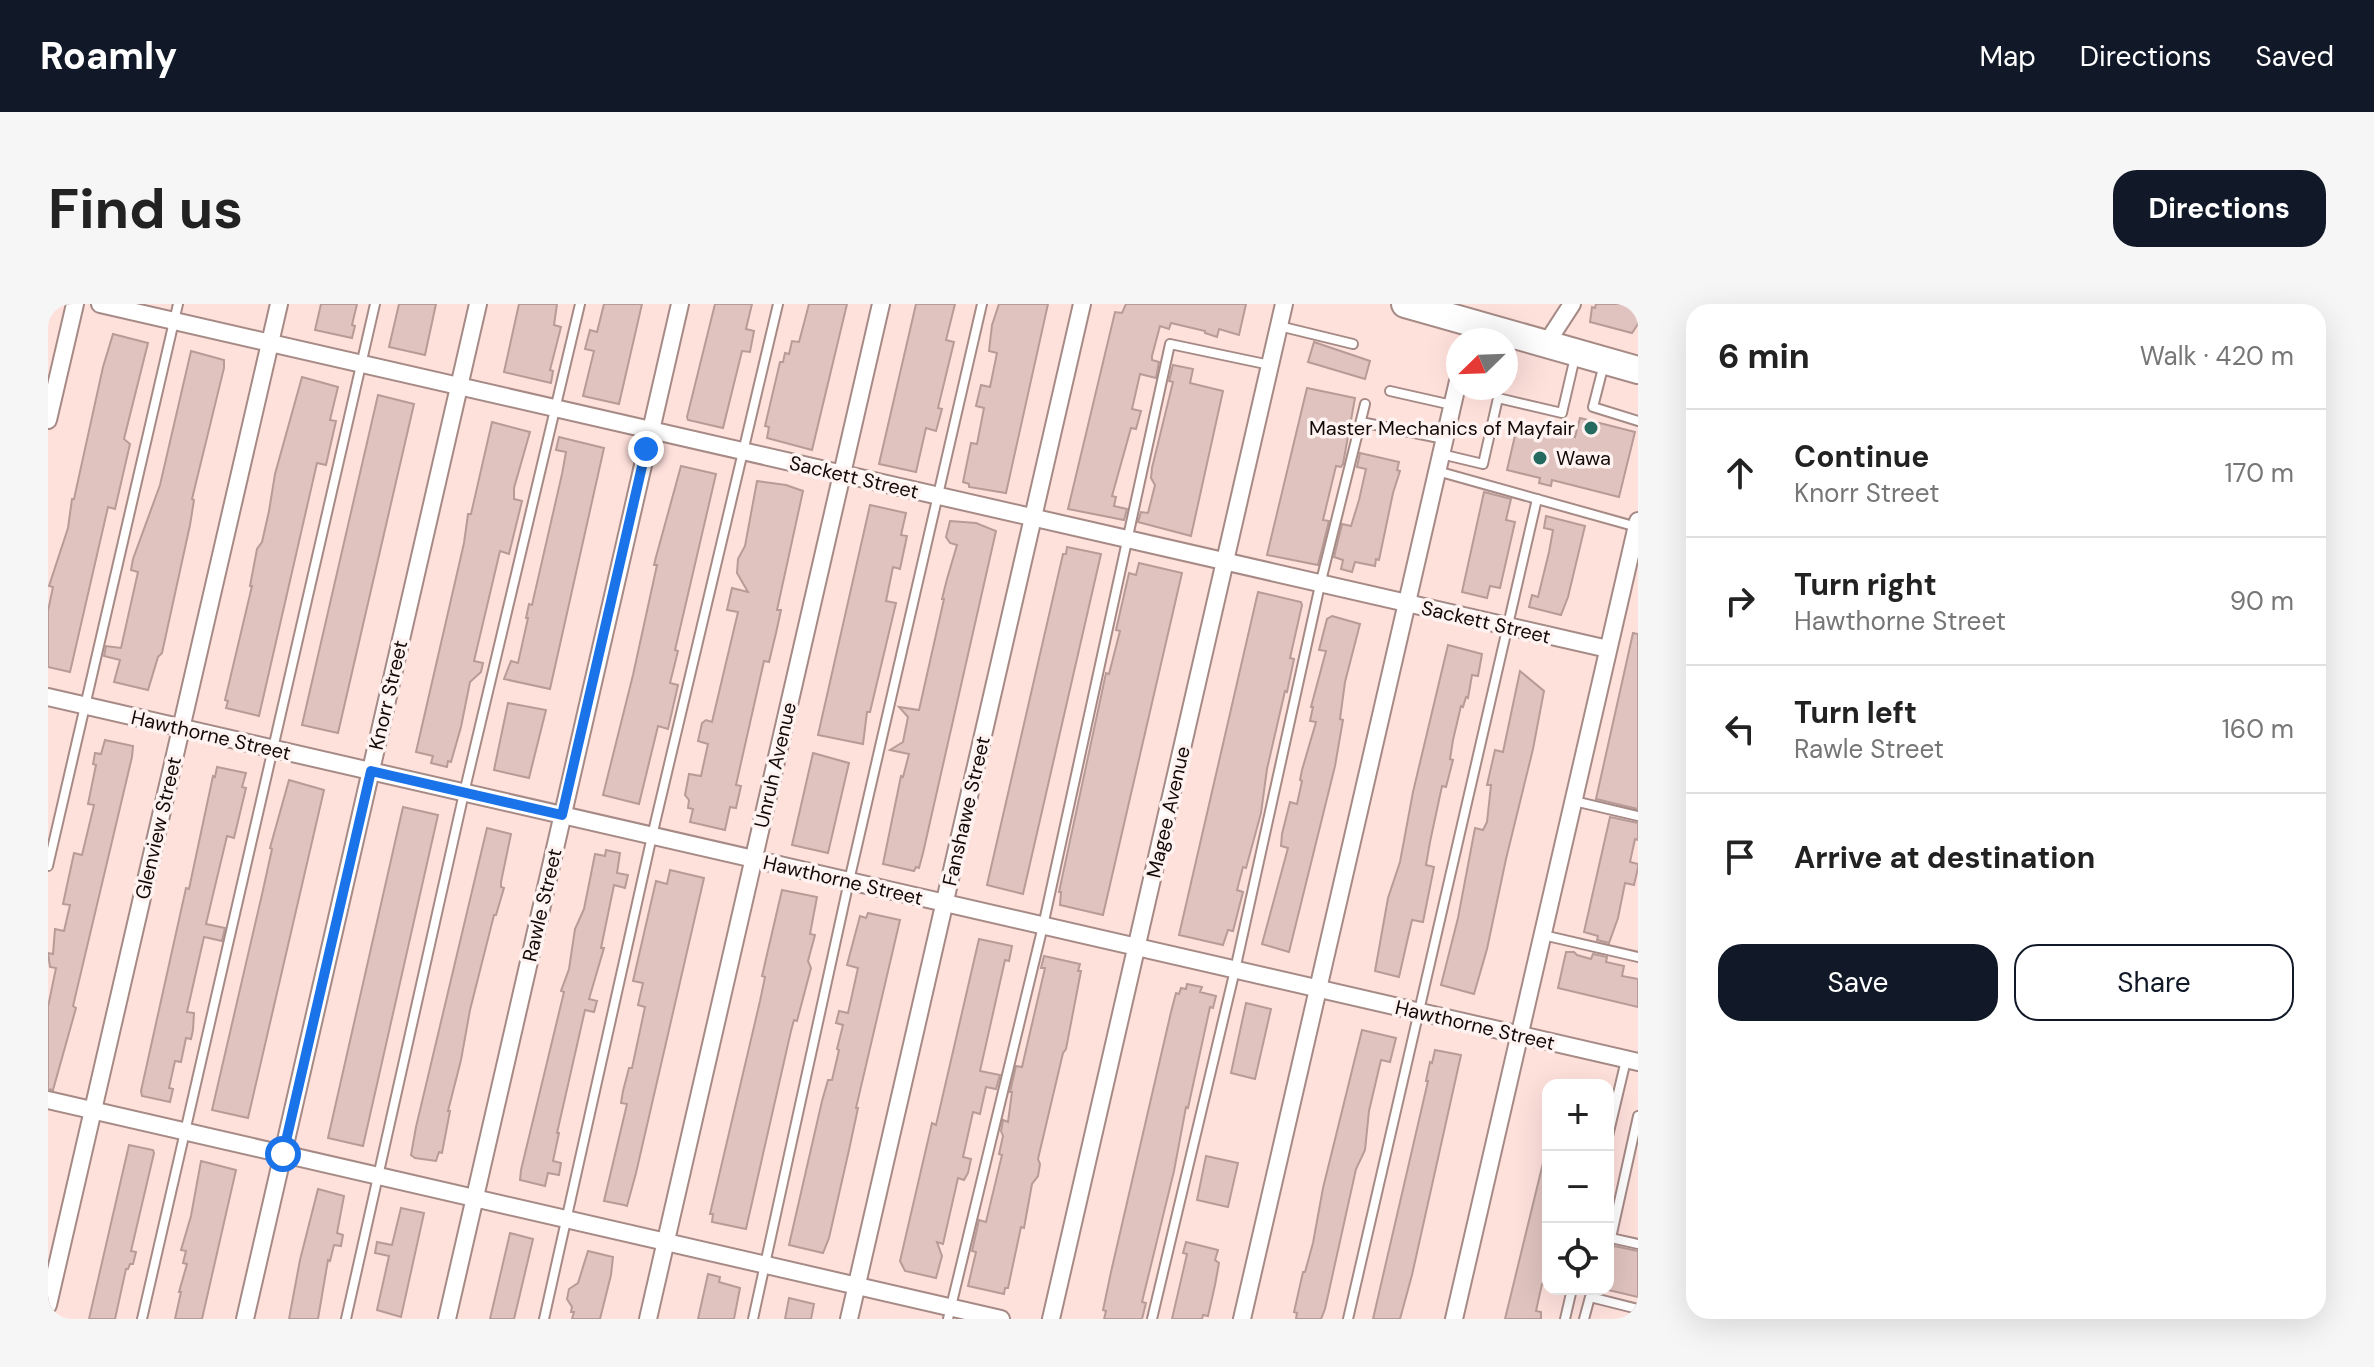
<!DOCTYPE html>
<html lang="en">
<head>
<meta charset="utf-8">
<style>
  body { margin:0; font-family:"DM Sans",sans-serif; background:#f6f6f6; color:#222 }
  .controls { position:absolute; right:24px; bottom:24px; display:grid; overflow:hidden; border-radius:16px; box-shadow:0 8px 32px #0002 }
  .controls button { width:72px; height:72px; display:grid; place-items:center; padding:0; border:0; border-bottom:2px solid #e0e0e0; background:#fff; color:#222; font:40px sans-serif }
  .compass { position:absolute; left:1398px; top:24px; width:72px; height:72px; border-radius:50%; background:#fff; box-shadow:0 8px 32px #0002; rotate:247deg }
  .stop { position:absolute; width:24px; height:24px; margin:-18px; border:6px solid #1a73e8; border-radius:50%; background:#fff }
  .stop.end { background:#1a73e8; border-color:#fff; box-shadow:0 2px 8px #0008 }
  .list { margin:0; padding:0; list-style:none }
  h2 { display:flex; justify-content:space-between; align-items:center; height:104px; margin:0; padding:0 32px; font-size:34px }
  h2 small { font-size:26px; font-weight:400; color:#767676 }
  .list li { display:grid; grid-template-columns:52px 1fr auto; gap:24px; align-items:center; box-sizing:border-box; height:128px; padding:0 32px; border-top:2px solid #e0e0e0 }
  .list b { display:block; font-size:30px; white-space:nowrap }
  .list p { margin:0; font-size:26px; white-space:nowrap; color:#767676 }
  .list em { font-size:26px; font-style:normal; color:#767676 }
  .actions { display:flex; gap:16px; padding:24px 32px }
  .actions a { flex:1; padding:18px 0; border:2px solid #111827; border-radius:24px; text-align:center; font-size:28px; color:#111827 }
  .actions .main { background:#111827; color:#fff }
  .icon { flex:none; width:44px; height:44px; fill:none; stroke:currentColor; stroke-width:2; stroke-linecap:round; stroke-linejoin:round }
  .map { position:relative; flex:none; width:1590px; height:1015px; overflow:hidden; border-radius:24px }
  header { display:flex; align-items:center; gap:48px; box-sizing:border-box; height:112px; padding:0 40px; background:#111827; color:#fff }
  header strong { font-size:38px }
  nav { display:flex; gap:44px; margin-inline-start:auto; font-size:28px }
  .intro { display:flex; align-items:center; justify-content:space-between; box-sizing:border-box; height:192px; padding:0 48px }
  h1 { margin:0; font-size:56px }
  .button { padding:20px 36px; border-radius:24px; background:#111827; color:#fff; font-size:28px; font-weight:700 }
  main { display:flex; gap:48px; padding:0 48px }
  aside { flex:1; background:#fff; border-radius:24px; box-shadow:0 8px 32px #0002 }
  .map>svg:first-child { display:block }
  .building { fill:#e0c3bf; stroke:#b69b96; stroke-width:2 }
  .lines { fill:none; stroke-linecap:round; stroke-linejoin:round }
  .lane-casing { stroke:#a58a86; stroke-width:12 }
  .street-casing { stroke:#a58a86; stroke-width:20 }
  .primary-casing { stroke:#a58a86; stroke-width:30 }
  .lane { stroke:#fff; stroke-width:8 }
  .street { stroke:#fff; stroke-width:16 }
  .primary { stroke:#fff; stroke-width:26 }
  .route { stroke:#1a73e8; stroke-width:10 }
  .poi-dot { fill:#256a5e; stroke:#fff3f1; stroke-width:3 }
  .labels { text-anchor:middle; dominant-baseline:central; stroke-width:7; stroke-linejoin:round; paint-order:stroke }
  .poi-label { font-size:20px; fill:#120908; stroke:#fff3f1; text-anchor:end }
  .street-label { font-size:20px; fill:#120908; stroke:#fff3f1 }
</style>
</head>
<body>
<header>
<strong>Roamly</strong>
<nav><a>Map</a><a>Directions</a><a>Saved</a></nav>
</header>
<div class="intro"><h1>Find us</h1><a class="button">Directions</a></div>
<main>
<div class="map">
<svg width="1590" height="1015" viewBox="0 0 1590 1015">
  <rect width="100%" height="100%" fill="#ffe1dc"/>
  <g class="building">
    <path d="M 273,0 L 309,0 L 304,21 L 307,22 L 304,34 L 267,26 Z"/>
    <path d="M 351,0 L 388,0 L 377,51 L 341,43 Z"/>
    <path d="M 471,0 L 509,0 L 506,21 L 513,23 L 502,66 L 505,67 L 503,79 L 456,68 Z"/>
    <path d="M 556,0 L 594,0 L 571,100 L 535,92 L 546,47 L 537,45 L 542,26 L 549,28 Z"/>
    <path d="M 667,0 L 704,0 L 698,25 L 706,27 L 702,48 L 694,47 L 675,124 L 640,116 L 639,113 Z"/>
    <path d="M 761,0 L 799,0 L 764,146 L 719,134 L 721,123 L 717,122 L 732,58 L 735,58 L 737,49 L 741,50 L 744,37 L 751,38 Z"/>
    <path d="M 868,0 L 907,0 L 898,36 L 906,38 L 890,104 L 894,105 L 888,127 L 878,124 L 868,168 L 831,160 Z"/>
    <path d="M 951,0 L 1000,0 L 958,189 L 921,183 L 921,180 L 915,178 L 923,139 L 929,140 L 936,104 L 928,102 L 933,81 L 942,83 L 949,49 L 941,47 L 944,21 Z"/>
    <path d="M 1078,0 L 1198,0 L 1191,31 L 1171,25 L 1169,33 L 1157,29 L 1157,27 L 1123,19 L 1121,25 L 1112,22 L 1104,52 L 1104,56 L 1111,58 L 1108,74 L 1092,70 L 1084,105 L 1093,107 L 1088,125 L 1083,124 L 1064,192 L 1068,193 L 1066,202 L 1079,205 L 1076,216 L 1020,205 L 1067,8 L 1074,9 Z"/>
    <path d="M 1548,0 L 1590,0 L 1590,20 L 1584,29 L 1542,18 L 1544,3 L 1547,4 Z"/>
    <path d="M 65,30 L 100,39 L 76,135 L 82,140 L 67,205 L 60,203 L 22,368 L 0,363 L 0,307 L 5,283 L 1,282 L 20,224 L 24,195 L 26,195 L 55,63 Z"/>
    <path d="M 1266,38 L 1322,57 L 1317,75 L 1260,58 Z"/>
    <path d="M 143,47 L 176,56 L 176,64 L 144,195 L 146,196 L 142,221 L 114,349 L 110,353 L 100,386 L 66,378 L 72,356 L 56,352 L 58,342 L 73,344 L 90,268 L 83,266 L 85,255 L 112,181 Z"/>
    <path d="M 1125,61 L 1145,65 L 1142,79 L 1175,87 L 1143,232 L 1090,218 L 1093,208 L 1100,209 L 1107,181 L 1103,174 L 1104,164 L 1125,78 L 1121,77 Z"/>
    <path d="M 254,73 L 290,83 L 282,116 L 288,117 L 278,161 L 269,159 L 211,412 L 178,404 L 180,397 L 177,396 L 204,282 L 202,282 L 209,245 L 214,238 L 221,207 L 227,170 Z"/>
    <path d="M 1259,84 L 1307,94 L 1295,160 L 1293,163 L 1288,162 L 1275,216 L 1281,217 L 1270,261 L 1219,251 Z"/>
    <path d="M 330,91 L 366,100 L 290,429 L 254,421 Z"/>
    <path d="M 1532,114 L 1587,128 L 1571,193 L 1504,176 L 1503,182 L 1491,179 L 1492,174 L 1459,166 L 1469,123 L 1481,126 L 1482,122 L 1527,133 Z"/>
    <path d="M 444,118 L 482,128 L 466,184 L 466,195 L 474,197 L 461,250 L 452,247 L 426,357 L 435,359 L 433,368 L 422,378 L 413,423 L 403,458 L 400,457 L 399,463 L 383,459 L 385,452 L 368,448 L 416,239 L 420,210 L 423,210 Z"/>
    <path d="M 511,133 L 556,144 L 502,385 L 456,375 L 463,357 L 470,359 L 480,314 L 478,314 L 481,300 L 484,301 L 514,170 L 518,148 L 508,146 Z"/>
    <path d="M 1312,149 L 1351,158 L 1349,166 L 1352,167 L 1345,189 L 1331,256 L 1328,255 L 1327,262 L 1307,258 L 1304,268 L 1293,265 L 1295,256 L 1286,253 L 1294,220 L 1303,222 L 1311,196 L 1318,165 L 1309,163 Z"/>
    <path d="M 633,162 L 668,170 L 627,346 L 630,347 L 622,379 L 630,381 L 620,425 L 610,422 L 591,500 L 555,491 L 585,371 L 609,261 L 606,261 L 608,253 Z"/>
    <path d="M 709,177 L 738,181 L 755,187 L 729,306 L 733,306 L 728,329 L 721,358 L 716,357 L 688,481 L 693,482 L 688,504 L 682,503 L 677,526 L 642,518 L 645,505 L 640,504 L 641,496 L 637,491 L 641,470 L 653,472 L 660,440 L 650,437 L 654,419 L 658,416 L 664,418 L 690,308 L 679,306 L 684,284 L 700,288 L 689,269 L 690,255 L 697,242 Z"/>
    <path d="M 1436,188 L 1463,195 L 1458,216 L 1467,218 L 1452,284 L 1442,282 L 1439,294 L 1414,288 Z"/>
    <path d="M 822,201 L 858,209 L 853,231 L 859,232 L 852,265 L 845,263 L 838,297 L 848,299 L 822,408 L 819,408 L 815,440 L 770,431 Z"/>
    <path d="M 1498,212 L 1537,222 L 1520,293 L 1513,311 L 1481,303 L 1484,291 L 1490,293 L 1501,248 L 1505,226 L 1496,224 Z"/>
    <path d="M 902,217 L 928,219 L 948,227 L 875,549 L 871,564 L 868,563 L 866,567 L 835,560 L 853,472 L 855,473 L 861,450 L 842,446 L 855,438 L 860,413 L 851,403 L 871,406 L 896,295 L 894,295 L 899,275 L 909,241 L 902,239 L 898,233 Z"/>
    <path d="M 1019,243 L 1053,250 L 975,590 L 939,581 L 1015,250 L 1018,250 Z"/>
    <path d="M 1091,259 L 1134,269 L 1055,611 L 1012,601 L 1013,588 L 1011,588 L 1058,369 L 1061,370 L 1072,327 L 1068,326 L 1081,269 L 1088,271 Z"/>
    <path d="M 1210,288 L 1253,298 L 1254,301 L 1242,354 L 1246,355 L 1239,388 L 1237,387 L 1219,465 L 1213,509 L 1198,564 L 1195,563 L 1189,586 L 1195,588 L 1185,627 L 1180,626 L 1175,641 L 1131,631 Z"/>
    <path d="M 1284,312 L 1312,320 L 1297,378 L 1292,415 L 1295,416 L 1287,462 L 1241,648 L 1214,640 L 1240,544 L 1233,542 L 1234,530 L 1242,498 L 1249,500 L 1254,477 L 1252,476 L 1254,466 L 1268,418 L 1262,417 L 1265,403 L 1263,403 L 1278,347 L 1271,346 L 1279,315 Z"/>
    <path d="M 1585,329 L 1590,330 L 1590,505 L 1548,495 Z"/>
    <path d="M 1400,341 L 1434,350 L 1430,372 L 1424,371 L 1420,394 L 1418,393 L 1415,403 L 1413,402 L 1405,436 L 1402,455 L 1405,456 L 1398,483 L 1394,482 L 1382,538 L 1378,561 L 1386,563 L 1375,618 L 1364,616 L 1351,673 L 1327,667 L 1340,594 L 1352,558 L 1365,488 Z"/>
    <path d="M 1472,367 L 1496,387 L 1485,445 L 1458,555 L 1439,645 L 1426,690 L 1393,681 L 1410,614 L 1427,524 L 1435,526 L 1439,518 L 1443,481 L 1439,481 L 1447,446 L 1455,448 Z"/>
    <path d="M 460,399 L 498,406 L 481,474 L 446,466 Z"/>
    <path d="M 57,436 L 85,442 L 84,453 L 25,702 L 28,704 L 5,786 L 0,785 L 0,703 L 8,664 L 2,663 L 0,649 L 5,650 L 7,625 L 16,627 L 22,601 L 15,600 L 26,549 L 34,551 L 46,501 L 40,500 L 48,461 L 45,460 L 47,449 L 53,450 Z"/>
    <path d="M 765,449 L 801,459 L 780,549 L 744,541 Z"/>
    <path d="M 169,463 L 198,469 L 194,483 L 198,484 L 186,534 L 179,532 L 158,620 L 177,624 L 174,637 L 156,633 L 139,708 L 146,709 L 145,726 L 143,735 L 138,734 L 133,758 L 127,757 L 121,784 L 125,785 L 122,798 L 94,792 L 93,787 L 138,584 L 141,585 L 165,472 L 167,473 Z"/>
    <path d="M 241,476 L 276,486 L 200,814 L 164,806 L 215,586 L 224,545 L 222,544 Z"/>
    <path d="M 355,503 L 390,511 L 315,842 L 280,834 Z"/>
    <path d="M 1562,513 L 1590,519 L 1590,536 L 1587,535 L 1582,558 L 1590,560 L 1590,564 L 1586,581 L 1577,579 L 1570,614 L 1561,639 L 1549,636 L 1550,632 L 1536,628 Z"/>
    <path d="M 439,524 L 463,530 L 453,578 L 453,583 L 456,584 L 448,611 L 446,611 L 422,706 L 413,756 L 400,807 L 402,807 L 394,849 L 391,848 L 388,857 L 367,854 L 363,851 L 368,823 Z"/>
    <path d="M 558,546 L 572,549 L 569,569 L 580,571 L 577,584 L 566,581 L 553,644 L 556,644 L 541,695 L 549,697 L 546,708 L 537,706 L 509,829 L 511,829 L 505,857 L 513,859 L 511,871 L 500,869 L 497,882 L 472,876 L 473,866 L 516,688 L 513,687 L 521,665 L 527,625 L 536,605 L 547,550 L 557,552 Z"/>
    <path d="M 622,566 L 656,574 L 588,869 L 579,902 L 576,901 L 556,897 L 579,800 L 573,799 L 575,787 L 581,764 L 584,764 L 597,703 L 590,701 L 595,679 L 585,677 L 608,577 L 619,580 Z"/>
    <path d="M 734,586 L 769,593 L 762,630 L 767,631 L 760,657 L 763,664 L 749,717 L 746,716 L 743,727 L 698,925 L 664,918 L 665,910 L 662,910 L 712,697 L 717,673 L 714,672 Z"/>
    <path d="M 820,609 L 852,616 L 808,804 L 810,804 L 801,846 L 781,934 L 775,949 L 741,941 L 774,797 L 780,776 L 784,776 L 791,746 L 789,745 L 795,721 L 788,719 L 791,707 L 800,709 L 810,664 L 799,661 L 812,612 L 818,614 Z"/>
    <path d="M 931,635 L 964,642 L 961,657 L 957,656 L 932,767 L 952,771 L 948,785 L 938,783 L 932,810 L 925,808 L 915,853 L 923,855 L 920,869 L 916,876 L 910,874 L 895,940 L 889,938 L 894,952 L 888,974 L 857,967 L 852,957 L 884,819 L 888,821 Z"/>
    <path d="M 1518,648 L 1526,648 L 1529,651 L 1543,655 L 1545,650 L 1559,653 L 1558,658 L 1576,662 L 1574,672 L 1590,675 L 1590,703 L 1510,684 Z"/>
    <path d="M 996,652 L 1032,660 L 1030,667 L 1033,667 L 1018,745 L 1015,749 L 990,855 L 992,860 L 990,872 L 984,880 L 976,924 L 973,923 L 960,984 L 957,984 L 956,990 L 920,982 L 928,948 L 924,947 L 931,916 L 938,918 L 954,851 L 951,850 L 955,832 L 953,827 L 955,816 L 960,818 L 964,788 L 962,788 L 968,762 L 974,763 L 997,664 L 993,664 Z"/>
    <path d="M 1139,680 L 1154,683 L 1152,688 L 1168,692 L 1165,704 L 1162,703 L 1140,804 L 1138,803 L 1126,867 L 1094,998 L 1098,999 L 1094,1015 L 1056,1015 L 1058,1007 L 1055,1006 L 1063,968 L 1123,708 L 1128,689 L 1131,690 L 1133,684 L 1138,685 Z"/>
    <path d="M 1198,699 L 1223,705 L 1207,775 L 1183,769 Z"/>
    <path d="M 1314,726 L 1348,734 L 1342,758 L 1333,756 L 1321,807 L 1317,846 L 1308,865 L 1277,1005 L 1273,1015 L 1248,1015 L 1249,1009 L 1246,1008 L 1255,968 L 1257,968 L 1265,939 L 1275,884 Z"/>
    <path d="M 1387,746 L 1413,751 L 1364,971 L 1352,1015 L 1325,1015 L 1380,777 L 1378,777 L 1382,758 L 1384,759 Z"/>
    <path d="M 81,841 L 105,846 L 106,849 L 83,947 L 88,948 L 85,960 L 82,960 L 80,965 L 78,965 L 67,1015 L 41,1015 Z"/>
    <path d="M 1158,852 L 1190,859 L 1180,903 L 1149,896 Z"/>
    <path d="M 153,857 L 188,866 L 154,1015 L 127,1015 L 133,988 L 131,988 L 139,960 L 135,959 L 138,947 L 133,946 L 143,912 Z"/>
    <path d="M 1495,859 L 1500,860 L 1500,982 L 1494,980 L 1488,1007 L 1493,1008 L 1493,1015 L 1457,1015 Z"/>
    <path d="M 270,885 L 296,892 L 289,929 L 295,931 L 293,942 L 286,941 L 282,957 L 280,956 L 270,1015 L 241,1015 L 252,956 Z"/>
    <path d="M 353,904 L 376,909 L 353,1013 L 329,1006 L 341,952 L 327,949 L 329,938 L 344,941 Z"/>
    <path d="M 462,929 L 485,935 L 472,990 L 466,1015 L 442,1015 Z"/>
    <path d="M 1138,938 L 1170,946 L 1167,956 L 1171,959 L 1167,981 L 1160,1012 L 1155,1011 L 1154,1015 L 1124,1015 L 1139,950 L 1135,949 Z"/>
    <path d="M 1566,942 L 1590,947 L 1590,993 L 1560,986 L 1560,957 Z"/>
    <path d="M 540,947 L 565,953 L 563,971 L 552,1015 L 524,1015 L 526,1008 L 523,1008 L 524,1003 L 519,995 L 521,985 L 530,979 Z"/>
    <path d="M 660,970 L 672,973 L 671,978 L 692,984 L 686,1015 L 650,1015 Z"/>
    <path d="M 741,994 L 766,1000 L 763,1015 L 737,1015 Z"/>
  </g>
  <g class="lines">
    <g class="lane-casing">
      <g id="lane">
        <path d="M 1231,22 L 1305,40"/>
        <path d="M 1556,60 L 1545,103 L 1590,117"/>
        <path d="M 1342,87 L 1404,101"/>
        <path d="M 1313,118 L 1396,135"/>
        <path d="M 1393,150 L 1435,160 L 1450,94 L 1514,109 L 1527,53"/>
        <path d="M 1389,167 L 1589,223"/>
        <path d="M 1526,497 L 1590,512"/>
        <path d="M 0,562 L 130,0"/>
        <path d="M 1495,631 L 1590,653"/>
        <path d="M 1590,812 L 1563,934 L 1590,940"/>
        <path d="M 1560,832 L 1578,756"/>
        <path d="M 94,1015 L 327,0"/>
        <path d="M 298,1015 L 416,489 L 532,0"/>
        <path d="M 496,1015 L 604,532 L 730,0"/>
        <path d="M 705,1015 L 801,577 L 934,0"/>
        <path d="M 900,1015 L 995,622 L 1122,40 L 1222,61"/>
        <path d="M 1104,1015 L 1187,666 L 1272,281 L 1317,100"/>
        <path d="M 1300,1015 L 1489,195"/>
        <path d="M 1517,1015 L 1524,985"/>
        <path d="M 1536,1015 L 1542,993 L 1590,1005"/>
      </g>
    </g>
    <g class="street-casing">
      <g id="street">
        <path d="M 52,0 L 1560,345"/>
        <path d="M 1498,40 L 1524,0"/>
        <path d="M 0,116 L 27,0"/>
        <path d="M 0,393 L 1590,758"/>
        <path d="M 0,796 L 953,1015"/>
        <path d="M 0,1001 L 231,0"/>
        <path d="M 197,1015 L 430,0"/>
        <path d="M 399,1015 L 632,0"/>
        <path d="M 600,1015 L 833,0"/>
        <path d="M 801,1015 L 1034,0"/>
        <path d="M 1003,1015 L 1236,0"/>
        <path d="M 1194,1015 L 1410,77"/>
        <path d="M 1406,1015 L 1590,217"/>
      </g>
    </g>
    <g class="primary-casing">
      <path id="primary" d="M 1357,0 L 1590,66"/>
    </g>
    <use href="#lane" class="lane"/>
    <use href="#street" class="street"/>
    <use href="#primary" class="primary"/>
  </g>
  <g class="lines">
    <path class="route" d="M 235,850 L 323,467 L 514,511 L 598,145"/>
  </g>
  <g class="poi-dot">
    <circle cx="1543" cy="124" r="8"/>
    <circle cx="1492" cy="154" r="8"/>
  </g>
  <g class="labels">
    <g class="poi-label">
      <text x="1527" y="124">Master Mechanics of Mayfair</text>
      <text x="1508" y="154" text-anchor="start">Wawa</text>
    </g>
    <g class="street-label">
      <text transform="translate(806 173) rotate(13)">Sackett Street</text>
      <text transform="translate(1438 318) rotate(13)">Sackett Street</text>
      <text transform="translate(340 391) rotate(-77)">Knorr Street</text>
      <text transform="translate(163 431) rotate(13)">Hawthorne Street</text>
      <text transform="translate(727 461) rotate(-77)">Unruh Avenue</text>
      <text transform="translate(918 507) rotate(-77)">Fanshawe Street</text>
      <text transform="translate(1120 508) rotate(-77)">Magee Avenue</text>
      <text transform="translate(110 524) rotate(-77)">Glenview Street</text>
      <text transform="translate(795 576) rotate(13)">Hawthorne Street</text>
      <text transform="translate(494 601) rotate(-77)">Rawle Street</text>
      <text transform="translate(1427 721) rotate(13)">Hawthorne Street</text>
    </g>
  </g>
</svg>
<div class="controls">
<button>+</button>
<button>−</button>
<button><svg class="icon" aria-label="locate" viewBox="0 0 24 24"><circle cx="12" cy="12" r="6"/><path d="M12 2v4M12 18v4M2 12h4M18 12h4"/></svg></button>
</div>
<svg class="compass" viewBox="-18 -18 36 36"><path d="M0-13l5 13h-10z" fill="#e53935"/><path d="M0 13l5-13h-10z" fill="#767676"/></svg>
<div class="stop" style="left:235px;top:850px"></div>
<div class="stop end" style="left:598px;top:145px"></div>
</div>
<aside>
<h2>6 min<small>Walk · 420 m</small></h2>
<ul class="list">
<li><svg class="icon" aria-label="ahead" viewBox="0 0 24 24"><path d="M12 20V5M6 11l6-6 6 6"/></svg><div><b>Continue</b><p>Knorr Street</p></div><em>170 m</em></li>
<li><svg class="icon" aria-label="right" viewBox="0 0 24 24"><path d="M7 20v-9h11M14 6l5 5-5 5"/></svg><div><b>Turn right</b><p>Hawthorne Street</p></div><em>90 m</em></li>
<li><svg class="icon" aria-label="left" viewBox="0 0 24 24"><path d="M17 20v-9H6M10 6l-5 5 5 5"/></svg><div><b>Turn left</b><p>Rawle Street</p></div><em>160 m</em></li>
<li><svg class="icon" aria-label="arrive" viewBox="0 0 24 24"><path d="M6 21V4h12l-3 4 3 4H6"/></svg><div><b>Arrive at destination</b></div></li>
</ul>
<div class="actions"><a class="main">Save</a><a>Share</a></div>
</aside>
</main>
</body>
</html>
